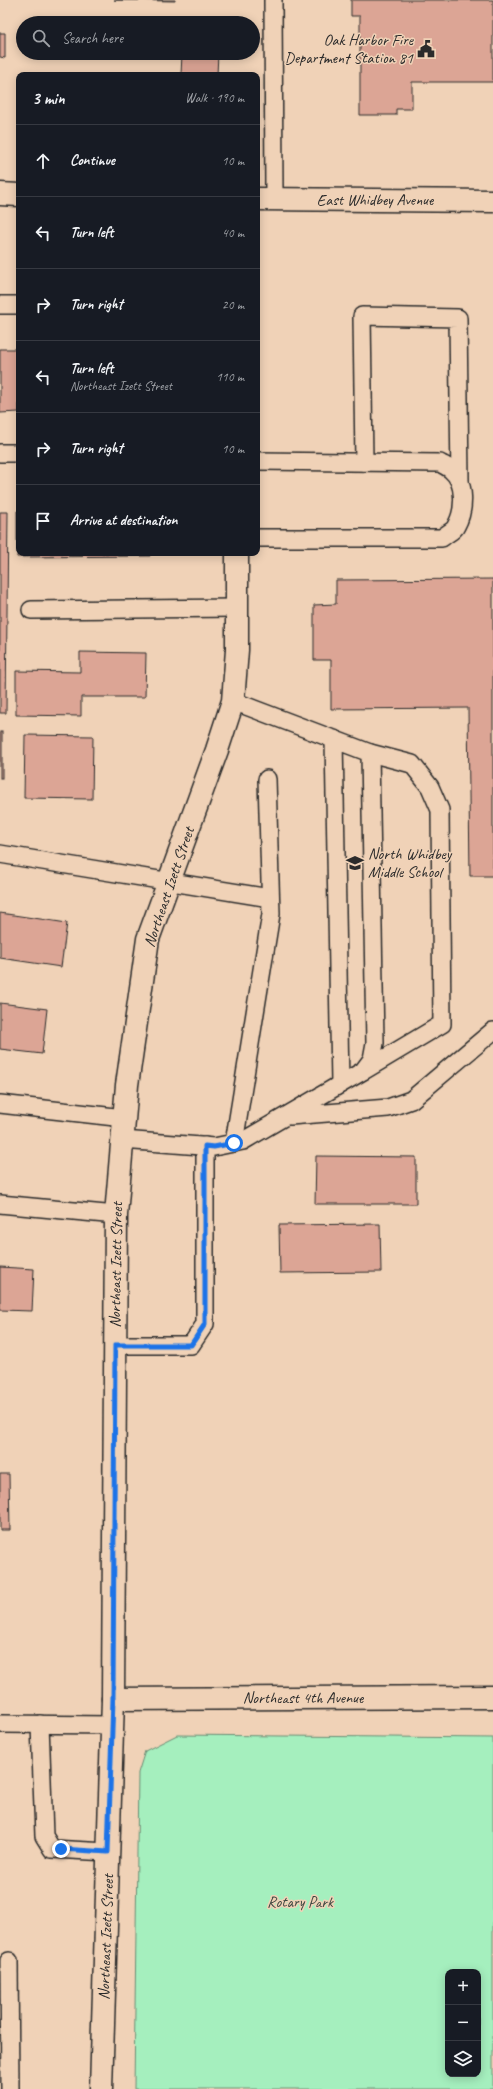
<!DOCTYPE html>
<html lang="en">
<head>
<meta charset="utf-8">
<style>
  body { margin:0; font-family:Caveat,sans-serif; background:#242831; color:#f1f3f6 }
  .controls { position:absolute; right:12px; bottom:12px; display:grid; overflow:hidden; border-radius:8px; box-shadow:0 2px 10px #0003 }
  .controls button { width:36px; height:36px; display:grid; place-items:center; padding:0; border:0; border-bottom:1px solid #363941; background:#171b24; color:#f1f3f6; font:20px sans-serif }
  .stop { position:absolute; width:12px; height:12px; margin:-9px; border:3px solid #1a73e8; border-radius:50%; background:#fff }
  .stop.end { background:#1a73e8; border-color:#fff; box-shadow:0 1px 4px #0008 }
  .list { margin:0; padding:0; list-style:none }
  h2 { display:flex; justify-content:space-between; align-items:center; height:52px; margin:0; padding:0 16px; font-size:17px }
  h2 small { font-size:13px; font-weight:400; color:#9ea1a6 }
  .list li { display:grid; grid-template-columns:26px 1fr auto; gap:12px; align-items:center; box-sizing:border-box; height:72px; padding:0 16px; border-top:1px solid #363941 }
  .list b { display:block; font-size:15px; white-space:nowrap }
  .list p { margin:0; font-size:13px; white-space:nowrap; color:#9ea1a6 }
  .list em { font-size:13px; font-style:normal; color:#9ea1a6 }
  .icon { flex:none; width:22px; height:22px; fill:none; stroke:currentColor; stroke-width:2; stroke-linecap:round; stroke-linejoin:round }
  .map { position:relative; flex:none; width:493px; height:2089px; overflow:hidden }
  .search { position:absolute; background:#171b24; box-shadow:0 2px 10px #0003; left:16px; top:16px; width:244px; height:44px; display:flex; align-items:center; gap:10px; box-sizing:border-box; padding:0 14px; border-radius:22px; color:#9ea1a6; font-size:15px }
  .panel { position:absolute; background:#171b24; box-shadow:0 2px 10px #0003; left:16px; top:72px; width:244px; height:484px; border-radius:8px }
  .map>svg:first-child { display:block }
  .green { fill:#a5efbe; stroke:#688d74; fill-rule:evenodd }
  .building { fill:#dca595; stroke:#2b2b2b }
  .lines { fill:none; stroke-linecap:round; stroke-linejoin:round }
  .service-casing { stroke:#2b2b2b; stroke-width:20 }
  .minor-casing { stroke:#2b2b2b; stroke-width:25 }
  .tertiary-casing { stroke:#2b2b2b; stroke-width:25 }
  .service { stroke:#f0d2b7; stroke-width:17 }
  .minor { stroke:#f0d2b7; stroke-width:22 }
  .tertiary { stroke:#f0d2b7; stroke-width:22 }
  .route { stroke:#1a73e8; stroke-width:5 }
  .labels { text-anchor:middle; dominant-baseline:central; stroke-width:3; stroke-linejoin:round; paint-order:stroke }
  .poi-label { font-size:16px; fill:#2b2b2b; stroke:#f0d2b7; text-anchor:end }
  .street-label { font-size:16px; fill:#2b2b2b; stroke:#f0d2b7 }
  .park-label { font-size:16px; fill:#3d4841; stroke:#f0d2b7 }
</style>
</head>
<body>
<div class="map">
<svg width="493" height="2089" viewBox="0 0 493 2089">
  <rect width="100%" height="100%" fill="#f0d2b7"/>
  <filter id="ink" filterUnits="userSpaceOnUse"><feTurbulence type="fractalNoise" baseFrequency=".025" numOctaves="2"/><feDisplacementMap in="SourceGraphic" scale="8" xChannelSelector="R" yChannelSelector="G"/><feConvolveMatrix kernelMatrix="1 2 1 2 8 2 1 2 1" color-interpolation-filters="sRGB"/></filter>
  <g filter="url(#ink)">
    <path class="green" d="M 177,1735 L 493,1738 L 493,2089 L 134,2089 L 138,1773 L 145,1751 ZM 448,1972 L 478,1972 L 478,2074 L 448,2074 Z"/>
    <g class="building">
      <path d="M 114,0 L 175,0 L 175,1 Z"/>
      <path d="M 351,0 L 493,0 L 493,82 L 412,82 L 412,109 L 396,109 L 396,115 L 360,115 L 360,16 L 351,16 Z"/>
      <path d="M 0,33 L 5,33 L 5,58 L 0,57 Z"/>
      <path d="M 182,53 L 218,53 L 217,75 L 181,75 Z"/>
      <path d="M 0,349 L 19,349 L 19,412 L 0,413 Z"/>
      <path d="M 17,511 L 19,511 L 19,553 L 150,553 L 150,556 L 17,557 Z"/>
      <path d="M 0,512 L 8,512 L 6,713 L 0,713 Z"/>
      <path d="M 493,579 L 493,876 L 470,876 L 468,708 L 331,709 L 331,660 L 314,660 L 314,605 L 336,604 L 336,580 Z"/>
      <path d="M 80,652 L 146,653 L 145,697 L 81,697 L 81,716 L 16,715 L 16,671 L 80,672 Z"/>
      <rect x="0" y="732" width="2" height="46"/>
      <path d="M 25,735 L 93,736 L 92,799 L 24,798 Z"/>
      <path d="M 0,913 L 67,923 L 61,967 L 0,958 Z"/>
      <path d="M 0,1003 L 47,1009 L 42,1054 L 0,1049 Z"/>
      <path d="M 316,1156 L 416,1157 L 416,1204 L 315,1204 Z"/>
      <path d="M 380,1224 L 381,1272 L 280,1273 L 279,1225 Z"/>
      <path d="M 0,1267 L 34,1269 L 32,1311 L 0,1310 Z"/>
      <path d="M 0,1474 L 9,1474 L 10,1530 L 0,1530 Z"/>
    </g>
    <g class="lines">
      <g class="service-casing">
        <g id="service">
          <path d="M 273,0 L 274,199"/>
          <path d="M 0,305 L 19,305"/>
          <path d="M 0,453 L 19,453"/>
          <path d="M 257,461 L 440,463 C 443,465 448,467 451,470 C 466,482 465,510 456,526 C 454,531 446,534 442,538 L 257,538"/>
          <path d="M 364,462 L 362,316 L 458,318 L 460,481"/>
          <path d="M 31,610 L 237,608"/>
          <path d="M 334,739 L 340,1084"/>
          <path d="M 0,854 L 270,898"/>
          <path d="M 365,1070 L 442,1024 L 440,810 L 430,787 L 412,764 L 370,753"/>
          <path d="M 0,1104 L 124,1118"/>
          <path d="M 290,1116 L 388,1108 L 411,1100 L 493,1031"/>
          <path d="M 122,1140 L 214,1147 L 243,1141 L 363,1071 L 372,1059 L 375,1043 L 370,753 L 233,701"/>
          <path d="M 234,1143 L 271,914 L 267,779"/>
          <path d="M 0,1204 L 116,1215"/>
          <path d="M 115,1345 L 191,1345 L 205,1324 L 205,1146"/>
          <path d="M 0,1724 L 112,1725"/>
          <path d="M 40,1724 L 44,1836 L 52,1849 L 108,1852"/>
          <path d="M 9,1961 L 10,2089"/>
        </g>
      </g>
      <g class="minor-casing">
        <g id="minor">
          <path d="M 113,1699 L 493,1697"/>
          <path d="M 101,2089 L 113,1699 L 116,1215 L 127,1085 L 148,939 L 217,750 L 233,701 L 237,650 L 237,553"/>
        </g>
      </g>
      <g class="tertiary-casing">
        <g id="tertiary">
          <path d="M 0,194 L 19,195"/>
          <path d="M 257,199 L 493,201"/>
        </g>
      </g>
      <use href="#service" class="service"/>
      <use href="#minor" class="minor"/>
      <use href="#tertiary" class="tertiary"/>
    </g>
  </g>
  <g class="lines" filter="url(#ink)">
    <path class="route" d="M 61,1849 L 108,1852 L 113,1699 L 115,1345 L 191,1345 L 205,1324 L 205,1146 L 214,1147 L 234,1143"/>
  </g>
  <defs>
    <g id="civic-bare" transform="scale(1.38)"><path d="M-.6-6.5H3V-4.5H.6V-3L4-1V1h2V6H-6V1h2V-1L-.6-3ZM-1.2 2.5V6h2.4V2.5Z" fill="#2b2b2b" stroke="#f0d2b7" stroke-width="2.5" paint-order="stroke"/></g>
    <g id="school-bare" transform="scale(1.38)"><path d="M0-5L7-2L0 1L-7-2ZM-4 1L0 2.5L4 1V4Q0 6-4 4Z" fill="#2b2b2b" stroke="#f0d2b7" stroke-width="2.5" paint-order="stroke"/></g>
  </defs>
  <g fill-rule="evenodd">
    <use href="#civic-bare" x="426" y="49"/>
    <use href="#school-bare" x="355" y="863"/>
  </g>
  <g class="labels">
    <g class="poi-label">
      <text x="413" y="40">Oak Harbor Fire<tspan x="413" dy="18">Department Station 81</tspan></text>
      <text x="368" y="854" text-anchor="start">North Whidbey<tspan x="368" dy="18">Middle School</tspan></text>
    </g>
    <g class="street-label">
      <text x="375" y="200">East Whidbey Avenue</text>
      <text transform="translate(169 887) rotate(-71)">Northeast Izett Street</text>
      <text transform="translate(116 1265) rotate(-89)">Northeast Izett Street</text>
      <text x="303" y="1698">Northeast 4th Avenue</text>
      <text transform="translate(106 1937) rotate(-88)">Northeast Izett Street</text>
    </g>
    <g class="park-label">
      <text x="300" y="1902">Rotary Park</text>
    </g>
  </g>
</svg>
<div class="controls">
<button>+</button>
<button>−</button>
<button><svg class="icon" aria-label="layers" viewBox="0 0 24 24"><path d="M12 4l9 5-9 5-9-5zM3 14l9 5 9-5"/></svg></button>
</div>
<div class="stop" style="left:234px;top:1143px"></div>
<div class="stop end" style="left:61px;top:1849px"></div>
<div class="search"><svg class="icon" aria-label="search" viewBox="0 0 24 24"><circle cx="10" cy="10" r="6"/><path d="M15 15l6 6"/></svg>Search here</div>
<section class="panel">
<h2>3 min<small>Walk · 190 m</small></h2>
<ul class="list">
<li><svg class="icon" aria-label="ahead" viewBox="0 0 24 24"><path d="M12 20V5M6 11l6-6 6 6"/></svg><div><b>Continue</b></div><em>10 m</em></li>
<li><svg class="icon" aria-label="left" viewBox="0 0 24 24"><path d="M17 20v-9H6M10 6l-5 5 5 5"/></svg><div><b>Turn left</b></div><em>40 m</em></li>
<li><svg class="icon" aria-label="right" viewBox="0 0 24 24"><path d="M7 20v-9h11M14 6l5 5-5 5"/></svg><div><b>Turn right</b></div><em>20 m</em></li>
<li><svg class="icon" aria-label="left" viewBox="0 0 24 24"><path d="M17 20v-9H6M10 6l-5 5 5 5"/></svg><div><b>Turn left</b><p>Northeast Izett Street</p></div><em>110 m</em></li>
<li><svg class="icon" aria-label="right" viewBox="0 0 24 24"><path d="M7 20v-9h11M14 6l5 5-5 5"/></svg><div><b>Turn right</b></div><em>10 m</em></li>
<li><svg class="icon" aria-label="arrive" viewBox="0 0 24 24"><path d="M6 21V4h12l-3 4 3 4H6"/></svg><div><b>Arrive at destination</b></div></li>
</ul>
</section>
</div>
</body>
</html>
